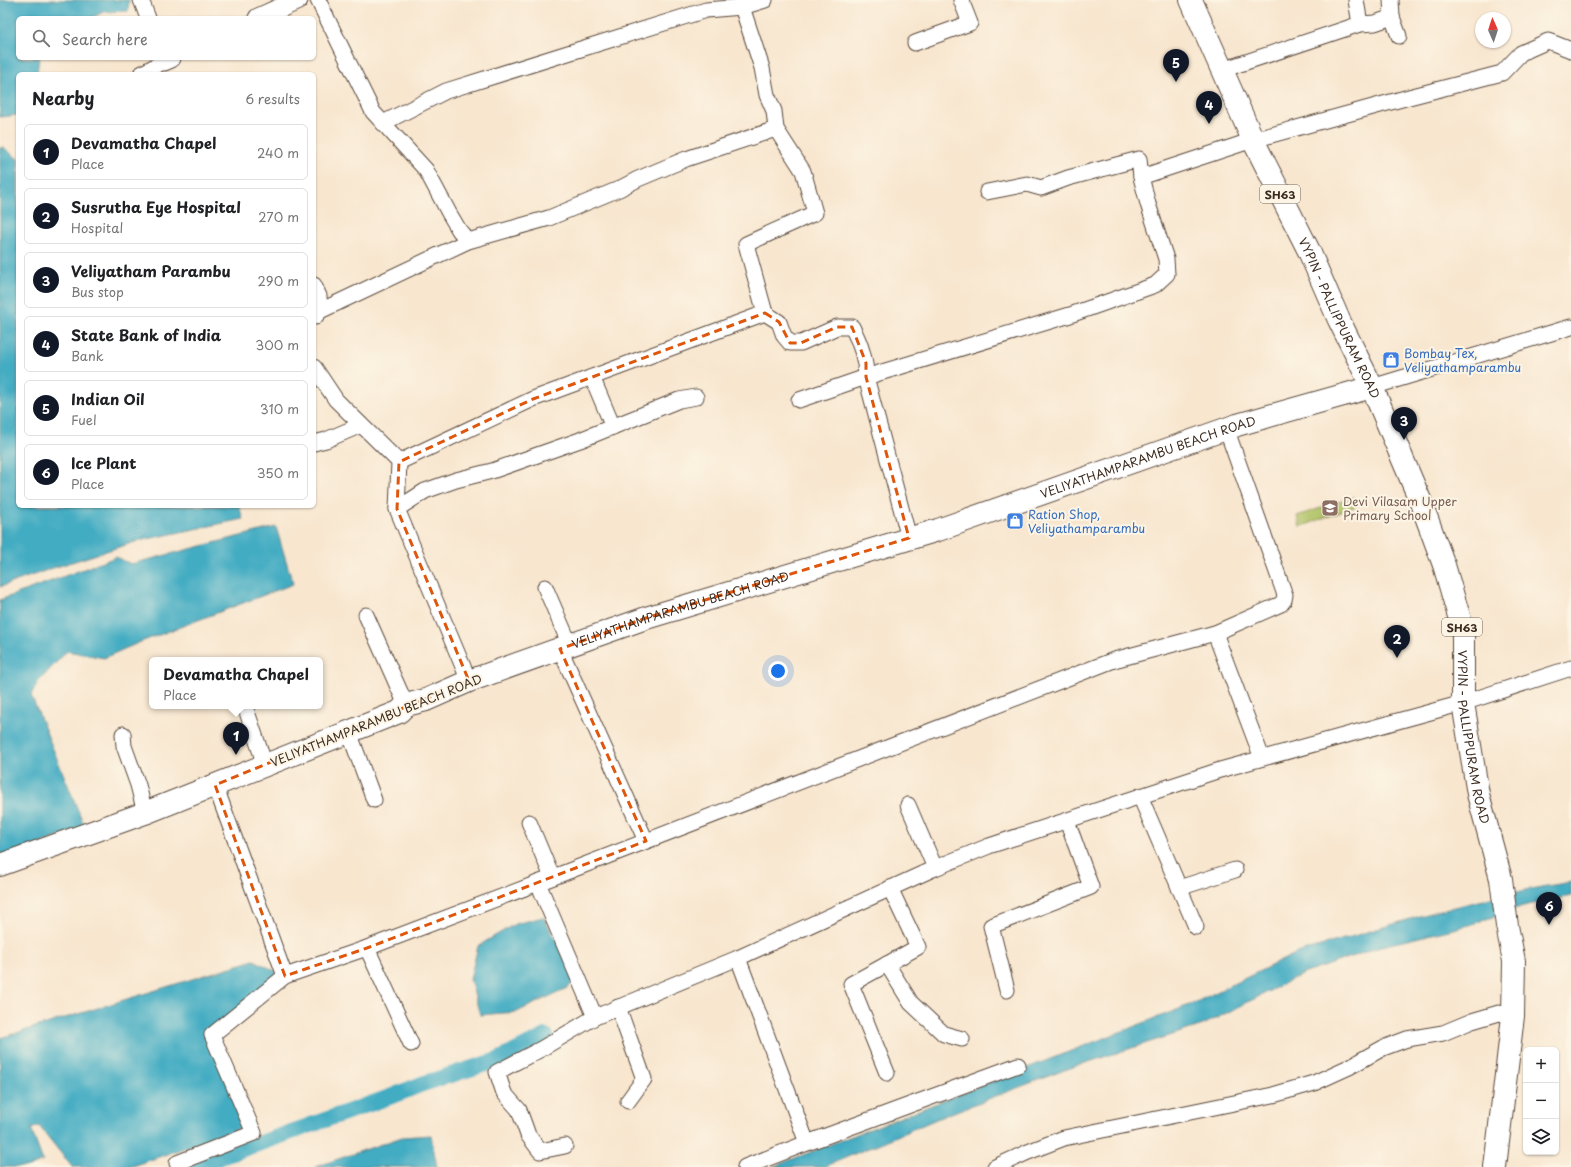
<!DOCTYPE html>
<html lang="en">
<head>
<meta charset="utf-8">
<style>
  body { margin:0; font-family:"Playpen Sans",sans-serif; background:#f2f2f2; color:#202124 }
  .controls { position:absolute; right:12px; bottom:12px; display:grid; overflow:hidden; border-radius:6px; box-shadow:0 1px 3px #0004 }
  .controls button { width:36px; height:36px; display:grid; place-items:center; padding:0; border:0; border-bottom:1px solid #e0e0e0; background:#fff; color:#202124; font:20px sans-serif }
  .compass { position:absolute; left:1475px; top:12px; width:36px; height:36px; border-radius:50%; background:#fff; box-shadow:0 1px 3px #0004; rotate:357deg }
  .you { position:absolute; left:778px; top:671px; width:14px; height:14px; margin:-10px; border:3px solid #fff; border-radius:50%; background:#1a73e8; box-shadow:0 0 0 6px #1a73e833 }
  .badge { display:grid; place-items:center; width:26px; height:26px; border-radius:50%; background:#111827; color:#fff; font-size:13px; font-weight:700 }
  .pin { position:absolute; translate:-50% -33px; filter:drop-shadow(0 1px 2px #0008) }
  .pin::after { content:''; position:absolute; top:21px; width:14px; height:12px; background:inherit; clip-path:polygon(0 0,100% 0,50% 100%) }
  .popup { position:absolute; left:149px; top:657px; width:174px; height:52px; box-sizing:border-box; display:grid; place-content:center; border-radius:6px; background:#fff; filter:drop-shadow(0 1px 3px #0005); font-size:13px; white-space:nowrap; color:#757577 }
  .popup b { font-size:15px; color:#202124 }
  .popup::after { content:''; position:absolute; left:50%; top:100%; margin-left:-8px; border:8px solid transparent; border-top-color:#fff }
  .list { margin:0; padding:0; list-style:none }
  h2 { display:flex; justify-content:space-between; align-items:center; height:52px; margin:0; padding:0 16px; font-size:17px }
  h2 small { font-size:13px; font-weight:400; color:#757577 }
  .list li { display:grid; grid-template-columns:26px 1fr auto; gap:12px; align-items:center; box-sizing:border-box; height:56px; margin:0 8px 8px; padding:0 8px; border:1px solid #e0e0e0; border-radius:6px }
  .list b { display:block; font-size:15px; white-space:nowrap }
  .list p { margin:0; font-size:13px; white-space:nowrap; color:#757577 }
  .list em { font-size:13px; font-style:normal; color:#757577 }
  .icon { flex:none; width:22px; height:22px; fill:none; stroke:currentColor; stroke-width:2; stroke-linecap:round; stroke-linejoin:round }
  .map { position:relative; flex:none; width:1571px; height:1167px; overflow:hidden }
  .search { position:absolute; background:#fff; box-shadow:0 1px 3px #0004; left:16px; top:16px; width:300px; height:44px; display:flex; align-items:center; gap:10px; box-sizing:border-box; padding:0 14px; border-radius:6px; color:#757577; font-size:15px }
  .panel { position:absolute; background:#fff; box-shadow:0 1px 3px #0004; left:16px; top:72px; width:300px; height:436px; border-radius:6px }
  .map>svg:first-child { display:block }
  .green { fill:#b0c266; stroke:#767642 }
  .water { fill:#42acc2; stroke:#3e6b70 }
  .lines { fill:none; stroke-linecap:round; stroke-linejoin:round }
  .canal { stroke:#42acc2; stroke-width:16 }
  .minor-casing { stroke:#574639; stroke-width:17 }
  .tertiary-casing { stroke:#574639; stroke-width:21 }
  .secondary-casing { stroke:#574639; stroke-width:24 }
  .primary-casing { stroke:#574639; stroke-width:24 }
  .minor { stroke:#fff; stroke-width:15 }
  .tertiary { stroke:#fff; stroke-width:19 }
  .secondary { stroke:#fff; stroke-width:22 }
  .primary { stroke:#fff; stroke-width:22 }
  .marked { fill:none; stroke:#df570d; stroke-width:3; stroke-dasharray:8 5; stroke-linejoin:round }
  .labels { text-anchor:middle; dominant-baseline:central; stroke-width:4; stroke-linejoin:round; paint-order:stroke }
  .shield { fill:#fcf5e5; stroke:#75675a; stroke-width:1 }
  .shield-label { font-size:11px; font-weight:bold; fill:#3b2a1e }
  .street-label { font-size:12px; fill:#3b2a1e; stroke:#fcf5e5 }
  .shop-label { font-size:12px; fill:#366cbe; stroke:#fcf5e5; text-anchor:start }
  .education-label { font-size:12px; fill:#785e54; stroke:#fcf5e5; text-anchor:start }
</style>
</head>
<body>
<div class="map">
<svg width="1571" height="1167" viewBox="0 0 1571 1167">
  <rect width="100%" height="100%" fill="#fcf5e5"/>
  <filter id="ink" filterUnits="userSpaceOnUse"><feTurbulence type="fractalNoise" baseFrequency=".025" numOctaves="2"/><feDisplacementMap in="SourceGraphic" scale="8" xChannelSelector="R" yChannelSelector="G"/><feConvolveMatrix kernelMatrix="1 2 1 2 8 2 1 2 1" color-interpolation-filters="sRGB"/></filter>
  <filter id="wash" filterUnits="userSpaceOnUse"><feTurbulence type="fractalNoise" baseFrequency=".012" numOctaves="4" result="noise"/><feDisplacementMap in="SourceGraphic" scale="16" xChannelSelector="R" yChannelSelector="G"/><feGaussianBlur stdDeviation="0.9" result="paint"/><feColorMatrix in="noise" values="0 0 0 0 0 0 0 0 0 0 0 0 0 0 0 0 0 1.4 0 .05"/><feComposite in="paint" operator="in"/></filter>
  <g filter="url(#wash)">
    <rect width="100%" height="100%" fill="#f8e6cf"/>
    <path class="green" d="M 1353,497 L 1357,506 L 1300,527 L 1297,516 Z"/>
    <g class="water">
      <path d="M 0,0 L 129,0 L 128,11 L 103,12 L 92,18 L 18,18 L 18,58 L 39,58 L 37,74 L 18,74 L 18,115 L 0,117 Z"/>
      <path d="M 3,147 L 18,159 L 18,506 L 239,506 L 243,519 L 138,541 L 50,569 L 0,587 L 0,148 Z"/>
      <path d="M 276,527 L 293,584 L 138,643 L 104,658 L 67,651 L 38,682 L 31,695 L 85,827 L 0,859 L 0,600 L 116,557 L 131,564 Z"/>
      <path d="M 1571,882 L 1571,896 L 1523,906 L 1470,925 L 1382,946 L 1303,974 L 1203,1025 L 1070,1068 L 946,1115 L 824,1167 L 772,1167 L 1192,1004 L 1297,953 L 1437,911 L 1530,889 Z"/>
      <path d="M 543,917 L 578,977 L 569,987 L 517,1012 L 480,1015 L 470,979 L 478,946 L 515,924 Z"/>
      <path d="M 254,960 L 285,976 L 212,1035 L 250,1125 L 130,1167 L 72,1167 L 39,1126 L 31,1129 L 43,1161 L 28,1167 L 0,1167 L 0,1038 Z"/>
      <path d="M 431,1135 L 437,1167 L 315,1167 L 402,1137 Z"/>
    </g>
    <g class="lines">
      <path class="canal" d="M 193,1167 L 395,1095 L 422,1084 L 498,1060 L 546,1036"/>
    </g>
  </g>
  <g filter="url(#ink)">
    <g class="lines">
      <g class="minor-casing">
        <g id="minor">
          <path d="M 141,0 L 148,18"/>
          <path d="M 318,0 L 373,112 L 426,170 L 449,213 L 459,230 L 468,241"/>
          <path d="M 1391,0 L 1392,17"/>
          <path d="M 742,7 L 762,68 L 767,95 L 774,111 L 776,129 L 803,171 L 815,213 L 746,244 L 765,313 L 779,322 L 784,336 L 790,343 L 801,343 L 837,327 L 852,327 C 861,344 866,359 866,377 L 909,538"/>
          <path d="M 1360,24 L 1375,23 L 1392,17 L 1399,36"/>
          <path d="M 915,43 L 970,23 L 961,0"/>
          <path d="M 1222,70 L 1360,24 L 1356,0"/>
          <path d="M 141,74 L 164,61"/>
          <path d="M 383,123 L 446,91 L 706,10 L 742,7 L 765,0"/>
          <path d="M 987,192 L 1027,184 L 1041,188 L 1068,178 L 1139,159 L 1141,177 L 1253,140 L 1409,97 L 1502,73 L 1521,53 L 1548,41 L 1571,50"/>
          <path d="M 314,285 L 319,296 L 320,311 L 315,317"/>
          <path d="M 320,311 L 468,241 L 549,218 L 619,189 L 638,179 L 686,159 L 776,129"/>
          <path d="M 314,367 L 336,400 L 399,462 L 397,509 L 469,681"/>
          <path d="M 592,377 L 613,427"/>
          <path d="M 1372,387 L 1571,327"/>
          <path d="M 799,400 L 866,377 L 1070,315 L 1155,285 L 1167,274 L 1166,259 L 1148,204 L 1141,177"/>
          <path d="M 314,443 L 326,440 L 361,425"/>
          <path d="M 399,462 L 533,399 L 765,313"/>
          <path d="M 397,509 L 425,491 L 456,480 L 492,471 L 580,440 L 679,400 L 696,397"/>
          <path d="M 545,587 L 570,645"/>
          <path d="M 366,615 L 406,705"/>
          <path d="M 1215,633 L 1262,758"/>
          <path d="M 560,649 L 646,841"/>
          <path d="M 245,706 L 265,765"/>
          <path d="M 349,732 L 374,800"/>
          <path d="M 123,734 L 124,746 L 138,785 L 145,813"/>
          <path d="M 215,785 L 285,976"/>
          <path d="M 1140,796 L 1196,927"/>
          <path d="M 908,805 L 935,868"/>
          <path d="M 529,822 L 552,877"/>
          <path d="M 538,883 L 595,1017"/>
          <path d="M 1179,888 L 1235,870"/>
          <path d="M 367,948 L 411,1044"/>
          <path d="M 738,958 L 807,1143"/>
          <path d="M 887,964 L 911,1003 L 944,1034 L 962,1039"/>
          <path d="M 1007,990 L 991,926 L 1091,887 L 1067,821"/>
          <path d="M 618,1007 L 644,1079 L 628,1101"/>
          <path d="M 887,1073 L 851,984 L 918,947 L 890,888"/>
          <path d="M 565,1146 L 540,1151 L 528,1135 L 519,1110 L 504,1093 L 497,1072 L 541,1049 L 595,1017 L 738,958 L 935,868 L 989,846 L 1220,770 L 1463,703 L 1571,668"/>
          <path d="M 179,1167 L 177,1163 L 254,1133 L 212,1035 L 285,976 L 367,948 L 538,883 L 1114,660 L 1215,633 L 1281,604 L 1284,600 L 1285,595 L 1226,428"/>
          <path d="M 745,1167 L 807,1143 L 1018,1065"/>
          <path d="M 995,1167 L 1028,1152 L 1064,1138 L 1273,1095 L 1314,1083 L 1349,1067 L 1383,1048 L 1407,1039 L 1443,1033 L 1472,1021 L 1499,1013 L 1513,1016"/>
        </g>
      </g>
      <g class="tertiary-casing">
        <g id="tertiary">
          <path d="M 258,18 L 298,0"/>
          <path d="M 164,61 L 171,58"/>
        </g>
      </g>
      <g class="secondary-casing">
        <g id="secondary">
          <path id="s1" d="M 0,865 L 145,813 L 399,712 L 406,705 L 426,700 L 469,681 L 646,618 L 938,530 L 1237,425 L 1372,387"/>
        </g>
      </g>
      <g class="primary-casing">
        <g id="primary">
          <path id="s2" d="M 1191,0 L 1253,140 L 1309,251 L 1339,320 L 1372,387 L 1420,500 L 1444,565 L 1463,630 L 1463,703 L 1478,794 L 1501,879 L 1507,926 L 1514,961 L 1513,1016 L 1495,1167"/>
        </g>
      </g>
      <use href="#minor" class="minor"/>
      <use href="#tertiary" class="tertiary"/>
      <use href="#secondary" class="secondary"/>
      <use href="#primary" class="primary"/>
    </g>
  </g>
  <path class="marked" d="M 765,313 L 779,322 L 790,343 L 801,343 L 837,327 L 852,327 L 866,363 L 866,377 L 909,538 L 646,618 L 560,649 L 646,841 L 367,948 L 285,976 L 215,785 L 469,681 L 397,509 L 399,462 L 533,399 Z"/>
  <defs>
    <g id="shop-square" transform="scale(0.9)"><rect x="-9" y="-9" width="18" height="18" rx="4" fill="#3f7fe0" stroke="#fcf5e5"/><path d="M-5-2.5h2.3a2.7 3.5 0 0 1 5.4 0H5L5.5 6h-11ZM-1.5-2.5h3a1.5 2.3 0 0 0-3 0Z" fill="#fff"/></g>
    <g id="school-square" transform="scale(0.9)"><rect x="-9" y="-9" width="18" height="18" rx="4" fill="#8d6e63" stroke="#fcf5e5"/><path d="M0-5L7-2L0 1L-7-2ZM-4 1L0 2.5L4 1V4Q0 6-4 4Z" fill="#fff"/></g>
  </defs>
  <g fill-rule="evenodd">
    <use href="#shop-square" x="1391" y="360"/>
    <use href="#school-square" x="1330" y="508"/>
    <use href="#shop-square" x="1015" y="521"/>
  </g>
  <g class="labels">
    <g class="shield">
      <rect x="1260" y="185" width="40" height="18" rx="3"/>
      <rect x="1442" y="618" width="40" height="18" rx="3"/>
    </g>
    <g class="shield-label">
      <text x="1280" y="194">SH63</text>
      <text x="1462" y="627">SH63</text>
    </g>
    <g class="street-label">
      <text stroke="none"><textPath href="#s2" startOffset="351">VYPIN - PALLIPPURAM ROAD</textPath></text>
      <text stroke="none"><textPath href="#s1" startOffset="1220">VELIYATHAMPARAMBU BEACH ROAD</textPath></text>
      <text stroke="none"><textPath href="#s1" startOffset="728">VELIYATHAMPARAMBU BEACH ROAD</textPath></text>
      <text transform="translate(376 720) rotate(-22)">VELIYATHAMPARAMBU BEACH ROAD</text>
      <text stroke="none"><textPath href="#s2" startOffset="795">VYPIN - PALLIPPURAM ROAD</textPath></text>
    </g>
    <g class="shop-label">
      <text x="1404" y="353">Bombay Tex,<tspan x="1404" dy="14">Veliyathamparambu</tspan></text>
      <text x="1028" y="514">Ration Shop,<tspan x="1028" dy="14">Veliyathamparambu</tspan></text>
    </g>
    <g class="education-label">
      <text x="1343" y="501">Devi Vilasam Upper<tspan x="1343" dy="14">Primary School</tspan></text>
    </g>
  </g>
</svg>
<div class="controls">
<button>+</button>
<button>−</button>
<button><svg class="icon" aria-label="layers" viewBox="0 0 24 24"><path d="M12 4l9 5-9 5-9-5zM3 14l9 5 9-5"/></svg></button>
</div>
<svg class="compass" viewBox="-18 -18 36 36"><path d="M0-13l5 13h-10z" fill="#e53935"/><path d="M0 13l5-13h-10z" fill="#757577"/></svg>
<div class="you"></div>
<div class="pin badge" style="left:236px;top:755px">1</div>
<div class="popup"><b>Devamatha Chapel</b>Place</div>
<div class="pin badge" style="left:1397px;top:658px">2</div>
<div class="pin badge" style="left:1404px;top:440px">3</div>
<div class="pin badge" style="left:1209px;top:124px">4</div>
<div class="pin badge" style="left:1176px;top:82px">5</div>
<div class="pin badge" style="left:1549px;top:925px">6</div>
<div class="search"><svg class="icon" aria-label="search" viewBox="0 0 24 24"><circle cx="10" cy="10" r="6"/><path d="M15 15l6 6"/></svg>Search here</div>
<section class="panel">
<h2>Nearby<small>6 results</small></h2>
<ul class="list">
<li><span class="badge">1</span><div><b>Devamatha Chapel</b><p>Place</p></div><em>240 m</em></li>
<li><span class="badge">2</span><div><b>Susrutha Eye Hospital</b><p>Hospital</p></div><em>270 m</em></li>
<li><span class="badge">3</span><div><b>Veliyatham Parambu</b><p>Bus stop</p></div><em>290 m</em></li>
<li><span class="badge">4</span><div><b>State Bank of India</b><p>Bank</p></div><em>300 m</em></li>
<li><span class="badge">5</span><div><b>Indian Oil</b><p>Fuel</p></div><em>310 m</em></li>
<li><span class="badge">6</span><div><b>Ice Plant</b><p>Place</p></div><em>350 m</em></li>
</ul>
</section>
</div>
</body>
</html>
